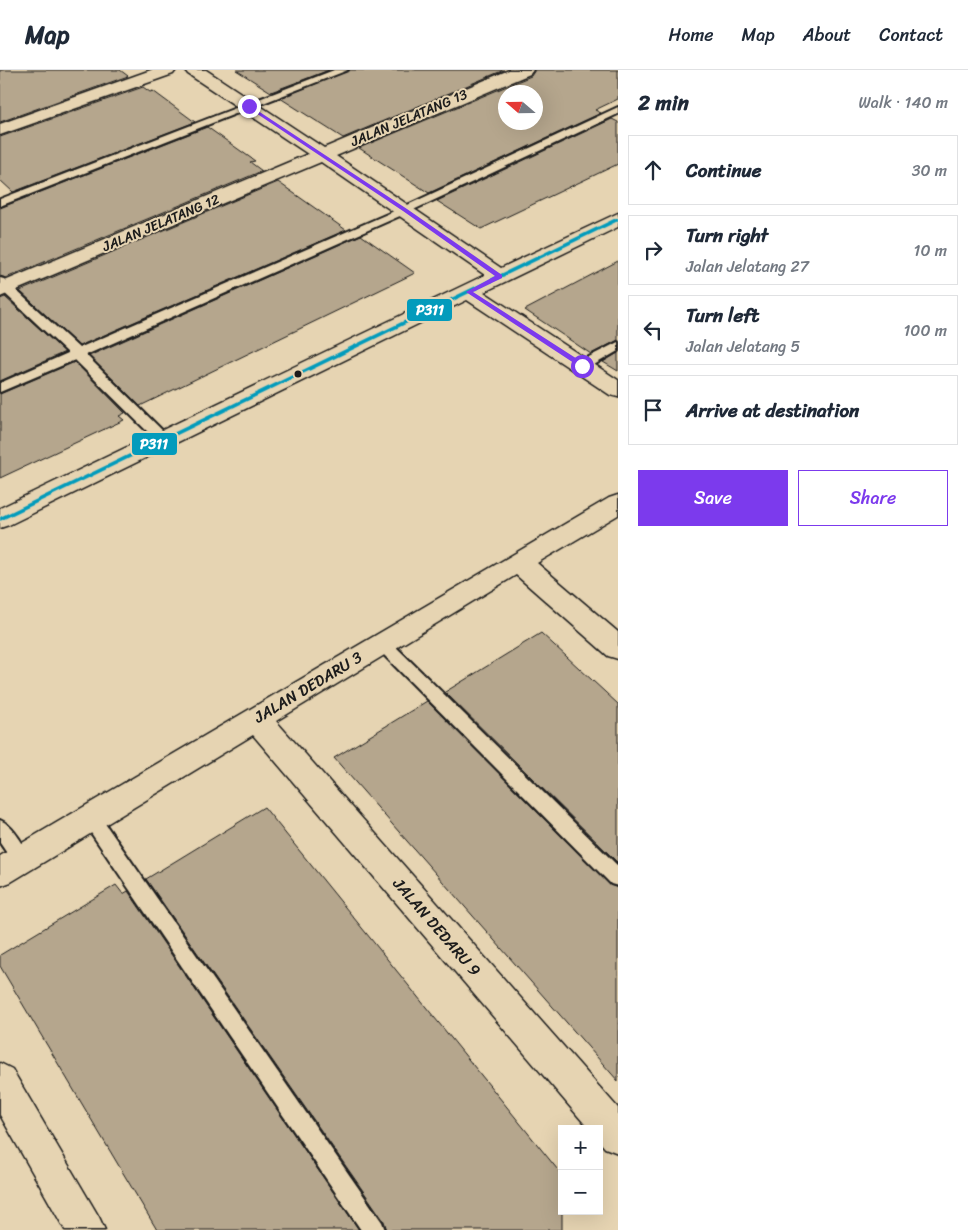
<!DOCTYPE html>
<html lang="en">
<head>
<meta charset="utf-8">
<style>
  body { margin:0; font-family:Sriracha,sans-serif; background:#f6f6f7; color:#1f2937 }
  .controls { position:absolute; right:15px; bottom:15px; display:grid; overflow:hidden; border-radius:0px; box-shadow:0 5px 20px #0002 }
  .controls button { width:45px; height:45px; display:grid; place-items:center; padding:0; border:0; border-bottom:1px solid #e0e1e3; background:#fff; color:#1f2937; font:25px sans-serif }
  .compass { position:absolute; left:498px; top:15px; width:45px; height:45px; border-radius:50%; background:#fff; box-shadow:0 5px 20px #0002; rotate:290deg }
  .stop { position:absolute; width:15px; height:15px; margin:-11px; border:4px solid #7c3aed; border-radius:50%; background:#fff }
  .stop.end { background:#7c3aed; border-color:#fff; box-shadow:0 1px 5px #0008 }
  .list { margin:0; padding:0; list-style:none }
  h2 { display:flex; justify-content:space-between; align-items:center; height:65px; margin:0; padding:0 20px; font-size:21px }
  h2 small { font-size:16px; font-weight:400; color:#747a83 }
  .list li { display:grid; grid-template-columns:32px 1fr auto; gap:15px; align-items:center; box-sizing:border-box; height:70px; margin:0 10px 10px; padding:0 10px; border:1px solid #e0e1e3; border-radius:0px }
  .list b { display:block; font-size:19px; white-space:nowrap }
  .list p { margin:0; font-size:16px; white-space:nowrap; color:#747a83 }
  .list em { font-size:16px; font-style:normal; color:#747a83 }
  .actions { display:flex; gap:10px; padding:15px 20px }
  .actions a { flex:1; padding:11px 0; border:1px solid #7c3aed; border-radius:0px; text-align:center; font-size:18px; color:#7c3aed }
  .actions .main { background:#7c3aed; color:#fff }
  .icon { flex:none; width:28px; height:28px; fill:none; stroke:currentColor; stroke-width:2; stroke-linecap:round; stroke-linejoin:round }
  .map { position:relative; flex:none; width:618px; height:1160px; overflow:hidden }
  header { display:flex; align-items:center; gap:30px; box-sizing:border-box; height:70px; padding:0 25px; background:#fff; border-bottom:1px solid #e0e1e3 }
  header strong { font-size:24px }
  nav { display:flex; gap:28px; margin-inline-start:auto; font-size:18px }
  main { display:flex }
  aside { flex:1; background:#fff }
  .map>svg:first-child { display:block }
  .building { fill:#b5a68d; stroke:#1c1c1c; fill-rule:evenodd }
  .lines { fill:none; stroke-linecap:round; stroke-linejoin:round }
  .lane-casing { stroke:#1c1c1c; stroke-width:4 }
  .street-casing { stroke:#1c1c1c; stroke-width:3 }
  .lane { fill:#e6d4b2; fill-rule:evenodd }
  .street { fill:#e6d4b2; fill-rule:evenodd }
  .bus-1-casing { stroke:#e6d4b2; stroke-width:4 }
  .bus-1 { fill:#039bbc; fill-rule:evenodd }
  .route { fill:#7c3aed }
  .bus-dot { fill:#1c1c1c; stroke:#e6d4b2; stroke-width:2 }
  .labels { text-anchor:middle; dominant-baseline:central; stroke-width:4; stroke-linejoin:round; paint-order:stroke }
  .far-street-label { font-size:14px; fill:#1c1c1c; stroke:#e6d4b2 }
  .street-label { font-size:16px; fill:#1c1c1c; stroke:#e6d4b2 }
  .line-badge { stroke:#e6d4b2; stroke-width:2 }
  .badge-label { font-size:14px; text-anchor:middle; font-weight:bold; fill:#fff }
</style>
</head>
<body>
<header>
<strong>Map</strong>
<nav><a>Home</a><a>Map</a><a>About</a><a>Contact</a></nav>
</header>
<main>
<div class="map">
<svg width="618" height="1160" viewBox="0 0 618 1160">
  <rect width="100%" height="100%" fill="#e6d4b2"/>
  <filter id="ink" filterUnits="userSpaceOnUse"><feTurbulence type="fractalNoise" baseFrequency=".02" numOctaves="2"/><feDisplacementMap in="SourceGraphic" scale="10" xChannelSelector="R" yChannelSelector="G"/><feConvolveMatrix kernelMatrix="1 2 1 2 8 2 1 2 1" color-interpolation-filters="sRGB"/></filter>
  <g filter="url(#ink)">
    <g class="building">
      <path d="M 0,0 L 120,0 L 128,6 L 0,52 Z"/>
      <path d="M 236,0 L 329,0 L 271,22 Z"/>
      <path d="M 350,0 L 504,0 L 343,68 L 280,28 Z"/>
      <path d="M 535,0 L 618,0 L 618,29 L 595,40 L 601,43 L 429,123 L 359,78 L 531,6 ZM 506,22 L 536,22 L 536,52 L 506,52 Z"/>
      <path d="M 143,17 L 150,22 L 153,21 L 195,52 L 13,122 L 0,110 L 0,67 Z"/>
      <path d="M 612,49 L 618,52 L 618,94 L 481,159 L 437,131 Z"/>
      <path d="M 207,57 L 255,91 L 250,92 L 262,101 L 6,208 L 0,206 L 0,138 Z"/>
      <path d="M 278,112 L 346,160 L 79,276 L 20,221 Z"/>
      <path d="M 361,165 L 415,203 L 140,336 L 89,286 Z"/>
      <path d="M 618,191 L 618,270 L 591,284 L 525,240 Z"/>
      <path d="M 5,227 L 65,282 L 0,311 L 0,229 Z"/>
      <path d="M 618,283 L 618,301 L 603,292 Z"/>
      <path d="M 75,292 L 125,343 L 119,346 L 124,350 L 0,408 L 0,324 Z"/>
      <path d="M 541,563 L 618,634 L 618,793 L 445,622 Z"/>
      <path d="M 427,631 L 610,815 L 618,818 L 618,1011 L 334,688 Z"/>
      <path d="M 264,737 L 562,1105 L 562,1160 L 387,1160 L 384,1151 L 146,809 Z"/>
      <path d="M 116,815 L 123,824 L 128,821 L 359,1160 L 157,1160 L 0,896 L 0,885 Z"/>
    </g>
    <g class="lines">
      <g class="lane-casing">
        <g id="lane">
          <path d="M 334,0 L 348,0 L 0,136 L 0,129 Z"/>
          <path d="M 618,37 L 618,44 L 409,142 L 86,285 L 169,367 L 171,370 L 169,373 L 159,373 L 75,290 L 0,322 L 0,313 L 68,283 L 0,219 L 0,208 L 4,209 L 79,278 L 401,138 Z"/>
          <path d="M 618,272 L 618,281 L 587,299 L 582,300 L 575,296 L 577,293 Z"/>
          <path d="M 382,567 L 388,569 L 618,796 L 618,816 L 611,814 L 376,577 L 374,573 L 376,569 Z"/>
          <path d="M 91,740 L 97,742 L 382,1152 L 385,1160 L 361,1160 L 85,754 L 82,748 L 85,742 Z"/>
          <path d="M 0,750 C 13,755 25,777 31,789 L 29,795 L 22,797 L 15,795 L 0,773 Z"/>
        </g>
      </g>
      <g class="street-casing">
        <g id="street">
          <path d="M 151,0 L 176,0 L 173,4 L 0,65 L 0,54 Z"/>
          <path d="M 185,0 L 206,0 L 324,78 L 509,0 L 533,0 L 530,4 L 336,86 L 501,198 L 618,143 L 618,157 L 484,222 L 618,310 L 618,327 L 610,325 L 467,230 L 9,455 L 0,458 L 0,438 L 485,205 L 321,92 L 0,227 L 0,213 L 308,84 L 188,4 Z"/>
          <path d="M 618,425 L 618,445 L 537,493 L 618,562 L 618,589 L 608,586 L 516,505 L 276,651 L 618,1038 L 618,1083 L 605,1078 L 599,1071 L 599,1059 L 589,1059 L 253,665 L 11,812 L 0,816 L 0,786 L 609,428 Z"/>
          <path d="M 0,993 L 12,999 L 99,1147 L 105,1160 L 65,1160 L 0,1045 Z"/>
        </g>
      </g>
      <use href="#lane" class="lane"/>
      <use href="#street" class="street"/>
      <g class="bus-1-casing">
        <path id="bus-1" d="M 616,148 L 618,148 L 618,151 L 0,451 L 0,447 Z"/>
      </g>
      <use href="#bus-1" class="bus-1"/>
    </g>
  </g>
  <path class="route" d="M 249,35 L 407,139 L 502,205 L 502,208 L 473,222 L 585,294 L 585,297 L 580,297 L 466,222 L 495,206 L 403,141 L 247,37 Z"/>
  <circle class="bus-dot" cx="298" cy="304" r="4.5"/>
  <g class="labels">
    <g class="far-street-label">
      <text transform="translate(409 48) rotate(-23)">JALAN JELATANG 13</text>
      <text transform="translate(161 153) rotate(-23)">JALAN JELATANG 12</text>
    </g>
    <g class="street-label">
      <text transform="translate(308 617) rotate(-31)">JALAN DEDARU 3</text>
      <text transform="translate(437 857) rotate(49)">JALAN DEDARU 9</text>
    </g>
  </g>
  <g class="line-badge">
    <rect x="406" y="228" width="47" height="24" rx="5" fill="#039bbc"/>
    <rect x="131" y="362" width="47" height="24" rx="5" fill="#039bbc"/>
  </g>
  <g class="badge-label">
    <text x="430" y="245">P311</text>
    <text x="154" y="379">P311</text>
  </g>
</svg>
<div class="controls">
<button>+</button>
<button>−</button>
</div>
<svg class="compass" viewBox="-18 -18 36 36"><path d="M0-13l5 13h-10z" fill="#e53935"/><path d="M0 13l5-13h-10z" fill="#747a83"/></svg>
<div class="stop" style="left:582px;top:296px"></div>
<div class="stop end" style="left:249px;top:36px"></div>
</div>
<aside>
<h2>2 min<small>Walk · 140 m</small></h2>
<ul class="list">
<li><svg class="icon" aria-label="ahead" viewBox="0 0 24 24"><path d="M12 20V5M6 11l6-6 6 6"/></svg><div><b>Continue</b></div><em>30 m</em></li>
<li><svg class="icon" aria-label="right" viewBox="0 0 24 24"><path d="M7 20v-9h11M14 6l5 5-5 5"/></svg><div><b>Turn right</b><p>Jalan Jelatang 27</p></div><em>10 m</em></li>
<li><svg class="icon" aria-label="left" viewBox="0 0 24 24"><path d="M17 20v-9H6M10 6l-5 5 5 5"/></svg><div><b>Turn left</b><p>Jalan Jelatang 5</p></div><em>100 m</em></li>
<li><svg class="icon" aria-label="arrive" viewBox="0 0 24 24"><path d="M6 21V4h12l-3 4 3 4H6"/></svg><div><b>Arrive at destination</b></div></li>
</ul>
<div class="actions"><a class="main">Save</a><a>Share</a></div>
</aside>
</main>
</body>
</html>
